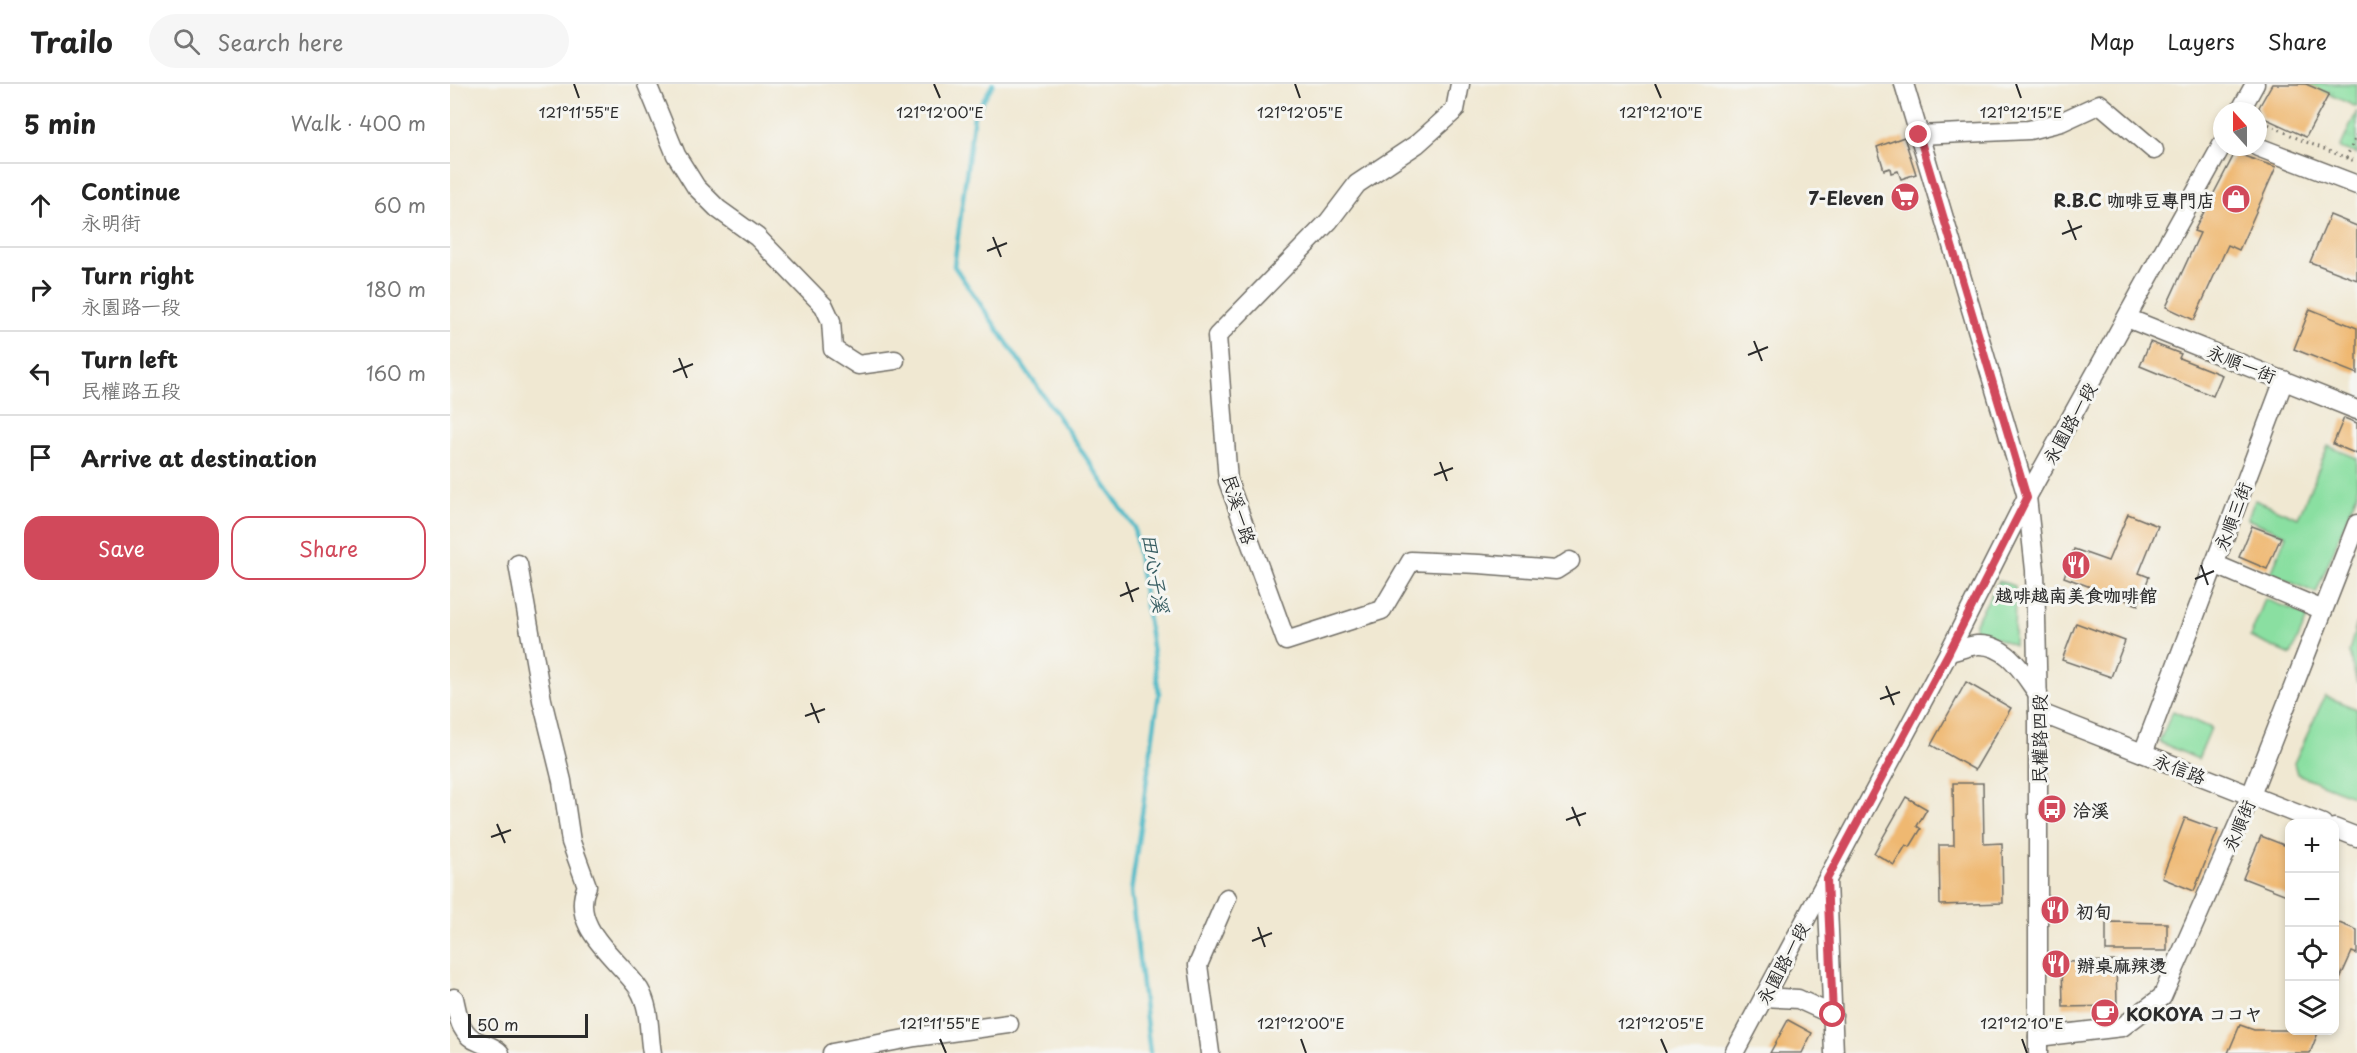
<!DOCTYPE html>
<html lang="en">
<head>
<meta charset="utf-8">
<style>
  body { margin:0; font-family:"Playpen Sans","LXGW WenKai TC","Klee One",sans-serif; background:#f6f6f6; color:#222 }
  .controls { position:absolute; right:18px; bottom:18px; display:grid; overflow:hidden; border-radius:12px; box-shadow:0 3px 9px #0003 }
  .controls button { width:54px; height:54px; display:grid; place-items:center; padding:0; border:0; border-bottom:2px solid #e0e0e0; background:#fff; color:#222; font:30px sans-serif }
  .compass { position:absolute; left:1763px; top:18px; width:54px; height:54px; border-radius:50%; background:#fff; box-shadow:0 3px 9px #0003; rotate:339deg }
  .scale { position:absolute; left:18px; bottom:15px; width:120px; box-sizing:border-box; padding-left:6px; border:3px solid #2b2b2b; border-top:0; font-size:16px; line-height:21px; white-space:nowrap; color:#2b2b2b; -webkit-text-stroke:4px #f6f6f2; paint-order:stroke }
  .stop { position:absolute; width:18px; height:18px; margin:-14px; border:4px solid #d1495b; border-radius:50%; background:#fff }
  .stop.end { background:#d1495b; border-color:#fff; box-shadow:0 2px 6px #0008 }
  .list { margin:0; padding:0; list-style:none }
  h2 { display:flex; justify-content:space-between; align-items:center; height:78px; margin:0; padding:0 24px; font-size:26px }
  h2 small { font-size:20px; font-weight:400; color:#767676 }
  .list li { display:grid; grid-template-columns:39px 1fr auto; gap:18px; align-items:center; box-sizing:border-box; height:84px; padding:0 24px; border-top:2px solid #e0e0e0 }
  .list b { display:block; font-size:22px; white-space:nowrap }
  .list p { margin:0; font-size:20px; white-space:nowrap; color:#767676 }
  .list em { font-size:20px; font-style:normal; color:#767676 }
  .actions { display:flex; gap:12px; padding:18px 24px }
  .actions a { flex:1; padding:14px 0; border:2px solid #d1495b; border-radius:18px; text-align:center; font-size:21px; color:#d1495b }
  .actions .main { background:#d1495b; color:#fff }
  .icon { flex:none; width:33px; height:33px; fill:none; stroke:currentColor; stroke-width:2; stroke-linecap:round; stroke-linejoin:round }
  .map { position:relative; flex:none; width:1907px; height:969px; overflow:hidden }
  header { display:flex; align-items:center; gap:36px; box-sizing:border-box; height:84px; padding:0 30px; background:#fff; border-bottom:2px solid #e0e0e0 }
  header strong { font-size:28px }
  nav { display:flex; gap:33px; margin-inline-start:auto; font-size:21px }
  .search { width:420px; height:54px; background:#f6f6f6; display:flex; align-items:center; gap:15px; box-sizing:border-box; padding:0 21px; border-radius:33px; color:#767676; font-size:22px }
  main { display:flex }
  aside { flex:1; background:#fff }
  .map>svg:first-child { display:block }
  .green { fill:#8adfa1; stroke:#5a8566; stroke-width:1.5 }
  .park { fill:url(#park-tufts); stroke:#5a8566; stroke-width:1.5 }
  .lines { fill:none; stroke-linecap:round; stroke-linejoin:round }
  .stream { stroke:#4cb9c7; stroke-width:4.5 }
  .building { fill:#efb871 }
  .minor-casing { stroke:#706d65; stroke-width:21 }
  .path { stroke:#706d65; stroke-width:3; stroke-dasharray:1.5 4.5; stroke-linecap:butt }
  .minor { stroke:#fff; stroke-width:18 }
  .route { stroke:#d1495b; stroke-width:8 }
  .ticks { fill:none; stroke:#2b2b2b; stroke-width:2 }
  .labels { text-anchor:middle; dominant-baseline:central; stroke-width:6; stroke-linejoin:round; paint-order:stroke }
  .poi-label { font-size:18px; font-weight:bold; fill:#2b2b2b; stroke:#f6f6f2; text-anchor:start }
  .street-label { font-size:18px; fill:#2b2b2b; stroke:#f6f6f2 }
  .water-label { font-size:20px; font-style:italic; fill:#375d62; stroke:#f6f6f2 }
  .ticks-label { font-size:15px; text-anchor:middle; fill:#2b2b2b; stroke:#f6f6f2; stroke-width:6; stroke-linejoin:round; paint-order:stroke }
</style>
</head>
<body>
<header>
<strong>Trailo</strong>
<div class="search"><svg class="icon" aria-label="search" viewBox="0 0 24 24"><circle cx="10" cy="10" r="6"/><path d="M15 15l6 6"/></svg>Search here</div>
<nav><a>Map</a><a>Layers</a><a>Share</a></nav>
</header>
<main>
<aside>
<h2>5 min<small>Walk · 400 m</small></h2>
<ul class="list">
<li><svg class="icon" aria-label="ahead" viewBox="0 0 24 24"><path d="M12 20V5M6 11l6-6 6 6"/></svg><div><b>Continue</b><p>永明街</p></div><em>60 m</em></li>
<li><svg class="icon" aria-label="right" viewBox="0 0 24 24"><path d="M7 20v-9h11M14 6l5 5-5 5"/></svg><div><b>Turn right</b><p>永園路一段</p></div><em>180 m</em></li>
<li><svg class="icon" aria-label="left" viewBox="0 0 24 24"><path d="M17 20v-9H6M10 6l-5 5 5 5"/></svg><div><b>Turn left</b><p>民權路五段</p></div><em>160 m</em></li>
<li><svg class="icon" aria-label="arrive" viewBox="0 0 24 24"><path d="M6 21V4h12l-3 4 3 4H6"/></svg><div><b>Arrive at destination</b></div></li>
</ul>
<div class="actions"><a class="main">Save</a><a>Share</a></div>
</aside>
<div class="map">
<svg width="1907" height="969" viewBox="0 0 1907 969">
  <defs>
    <pattern id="park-tufts" width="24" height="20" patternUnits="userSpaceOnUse" patternTransform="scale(1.5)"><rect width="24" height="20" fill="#8adfa1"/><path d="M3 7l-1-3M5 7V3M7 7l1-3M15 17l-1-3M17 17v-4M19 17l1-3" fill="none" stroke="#77c08b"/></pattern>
  </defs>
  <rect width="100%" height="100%" fill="#f6f6f2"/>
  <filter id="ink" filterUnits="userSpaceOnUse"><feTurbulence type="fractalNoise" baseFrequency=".0167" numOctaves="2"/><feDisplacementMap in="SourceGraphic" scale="12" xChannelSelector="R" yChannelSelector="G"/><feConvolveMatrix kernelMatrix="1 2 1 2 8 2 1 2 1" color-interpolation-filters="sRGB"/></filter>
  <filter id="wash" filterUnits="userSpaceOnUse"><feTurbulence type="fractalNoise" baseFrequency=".008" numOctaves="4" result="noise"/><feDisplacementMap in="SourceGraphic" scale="24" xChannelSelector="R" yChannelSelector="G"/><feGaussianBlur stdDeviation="1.35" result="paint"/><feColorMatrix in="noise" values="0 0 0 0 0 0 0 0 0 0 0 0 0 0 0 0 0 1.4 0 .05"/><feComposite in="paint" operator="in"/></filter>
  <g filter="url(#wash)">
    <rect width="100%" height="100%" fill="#f0e8d2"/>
    <g class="green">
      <path d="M 1878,362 L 1907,374 L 1907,409 L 1866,509 L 1821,490 L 1836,451 L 1797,435 L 1805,416 L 1848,434 Z"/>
      <path d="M 1549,497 L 1565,502 L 1564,561 L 1539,551 L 1526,554 L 1525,539 Z"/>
      <path d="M 1815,515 L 1858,532 L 1841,571 L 1800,553 Z"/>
      <path d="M 1907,538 L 1907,599 L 1899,568 Z"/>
      <path d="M 1875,612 L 1907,625 L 1907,714 L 1847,690 L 1844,679 Z"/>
      <path d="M 1723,627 L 1761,644 L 1748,675 L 1709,658 Z"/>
    </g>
    <g class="park">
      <path d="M 1856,0 L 1907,0 L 1907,23 Z"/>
      <path d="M 1907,27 L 1907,70 L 1890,64 Z"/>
    </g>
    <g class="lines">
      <path class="stream" d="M 543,0 L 524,31 L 504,182 L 684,443 L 709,609 L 681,808 L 700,969"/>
    </g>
    <g id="blocks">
      <g class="building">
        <path d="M 1822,0 L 1856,0 L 1879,10 L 1856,53 L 1812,33 L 1809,23 Z"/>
        <path d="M 1454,53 L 1466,90 L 1451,95 L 1448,87 L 1441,89 L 1440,84 L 1434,86 L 1427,63 Z"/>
        <path d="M 1785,69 L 1826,83 L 1789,166 L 1778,161 L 1744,236 L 1716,223 L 1750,149 L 1744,147 Z"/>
        <path d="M 1880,131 L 1907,142 L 1907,196 L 1860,178 Z"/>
        <path d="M 1860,225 L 1907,244 L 1907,290 L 1844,265 Z"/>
        <path d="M 1700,258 L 1731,270 L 1729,274 L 1772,291 L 1763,312 L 1690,282 Z"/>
        <path d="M 1894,334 L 1907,339 L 1907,370 L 1883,360 Z"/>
        <path d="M 1678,430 L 1708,442 L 1689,489 L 1699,493 L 1688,521 L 1614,493 L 1624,465 L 1658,477 Z"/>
        <path d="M 1802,442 L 1831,453 L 1817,485 L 1789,473 Z"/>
        <path d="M 1626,539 L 1675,557 L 1661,593 L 1612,576 Z"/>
        <path d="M 1516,598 L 1561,624 L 1525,686 L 1481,661 Z"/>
        <path d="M 1503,699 L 1533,699 L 1534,760 L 1552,759 L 1553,819 L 1490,821 L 1489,761 L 1504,761 Z"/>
        <path d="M 1456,713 L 1477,725 L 1467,742 L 1471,745 L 1460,763 L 1456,761 L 1444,781 L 1424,769 Z"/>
        <path d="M 1735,734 L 1768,746 L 1744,807 L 1712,794 Z"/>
        <path d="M 1811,752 L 1839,763 L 1839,812 L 1793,794 Z"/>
        <path d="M 1884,837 L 1907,846 L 1907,870 L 1902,868 L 1884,908 Z"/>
        <path d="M 1656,838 L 1717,839 L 1717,867 L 1656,867 Z"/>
        <path d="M 1666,877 L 1667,922 L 1613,923 L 1612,878 Z"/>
        <path d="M 1338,936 L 1362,949 L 1352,969 L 1320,969 Z"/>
        <path d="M 1790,941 L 1804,946 L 1869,946 L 1860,969 L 1778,969 Z"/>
      </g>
    </g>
  </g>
  <g filter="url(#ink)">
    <use href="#blocks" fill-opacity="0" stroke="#706d65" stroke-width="1.5"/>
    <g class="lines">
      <g class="minor-casing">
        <g id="minor">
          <path d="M 197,0 L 226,71 L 246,103 L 268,125 L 307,153 L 374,222 L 381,237 L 383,265 L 408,281 L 445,276"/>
          <path d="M 1010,0 L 1005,26 L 967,60 L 907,100 L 879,137 L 767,252 L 778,397 L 836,557 L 932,526 L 961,477 L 1029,480 L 1106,486 L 1120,477"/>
          <path d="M 1454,0 L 1577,413 L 1585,486 L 1588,628 L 1588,969"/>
          <path d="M 1790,27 L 1805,0"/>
          <path d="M 1469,51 L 1579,46 L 1611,38 L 1650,20 L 1704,66"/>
          <path d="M 1808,63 L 1907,101"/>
          <path d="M 1677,234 L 1907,326"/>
          <path d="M 68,480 L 92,616 L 112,697 L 121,758 L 137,802 C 118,843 169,875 189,905 C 201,925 198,947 202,969"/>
          <path d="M 1764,480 L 1873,526"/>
          <path d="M 1499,568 C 1509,566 1518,562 1527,561 C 1557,559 1573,589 1588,610"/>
          <path d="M 1588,628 L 1873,740"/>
          <path d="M 1693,669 L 1834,296"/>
          <path d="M 1884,744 L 1907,753"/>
          <path d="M 1377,797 L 1384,969"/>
          <path d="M 1314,913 L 1348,915 L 1383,931"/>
          <path d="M 4,914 C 8,932 10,951 29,958 C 38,962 43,962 50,969"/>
          <path d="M 1588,953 L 1672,943 L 1712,913 L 1801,711 L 1907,440"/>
          <path d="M 382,969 L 465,953 L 559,940"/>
          <path d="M 760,969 L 748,881 L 777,814"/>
          <path d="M 1284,969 L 1499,568 L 1577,413 L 1772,61"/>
        </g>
      </g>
      <g class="path">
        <path d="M 1808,35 L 1851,56 L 1907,78"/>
        <path d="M 1896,74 L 1907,51"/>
      </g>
      <use href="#minor" class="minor"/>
    </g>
  </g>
  <g class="lines" filter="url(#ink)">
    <path class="route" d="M 1383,931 L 1377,795 L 1499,568 L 1577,414 L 1469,51"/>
  </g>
  <path class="ticks" d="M 124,0 L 129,14M 484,0 L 490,14M 845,0 L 850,14M 1205,0 L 1211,14M 1566,0 L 1571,14M 1618,136 L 1626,156M 1612,150 L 1632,142M 543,153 L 551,173M 537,167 L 557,159M 1304,257 L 1312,277M 1298,271 L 1318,263M 229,274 L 237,294M 223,288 L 243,280M 990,378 L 997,397M 984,391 L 1003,384M 1751,481 L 1758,501M 1745,495 L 1764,487M 676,498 L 683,518M 670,512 L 689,504M 1436,602 L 1444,621M 1430,615 L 1450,608M 361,619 L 369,639M 355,632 L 375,625M 1122,723 L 1130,742M 1116,736 L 1136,729M 47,740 L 55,759M 41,753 L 61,746M 808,843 L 815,863M 802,857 L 822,849M 490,955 L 496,969M 851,955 L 856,969M 1211,955 L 1217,969M 1572,955 L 1577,969"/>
  <defs>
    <g id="supermarket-disc" transform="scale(1.5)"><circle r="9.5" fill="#d1495b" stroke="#f6f6f2"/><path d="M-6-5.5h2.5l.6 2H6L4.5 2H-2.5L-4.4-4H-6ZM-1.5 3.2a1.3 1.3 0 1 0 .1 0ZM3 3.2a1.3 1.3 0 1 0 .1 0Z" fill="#fff"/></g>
    <g id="shop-disc" transform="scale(1.5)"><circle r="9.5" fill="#d1495b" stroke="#f6f6f2"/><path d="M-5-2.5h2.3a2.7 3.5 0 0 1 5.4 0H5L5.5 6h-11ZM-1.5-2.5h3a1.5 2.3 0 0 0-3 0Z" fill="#fff"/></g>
    <g id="restaurant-disc" transform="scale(1.5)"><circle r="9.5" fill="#d1495b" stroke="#f6f6f2"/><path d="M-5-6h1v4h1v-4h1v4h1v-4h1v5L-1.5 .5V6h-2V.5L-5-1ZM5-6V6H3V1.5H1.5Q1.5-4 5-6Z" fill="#fff"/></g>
    <g id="bus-disc" transform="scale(1.5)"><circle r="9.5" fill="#d1495b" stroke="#f6f6f2"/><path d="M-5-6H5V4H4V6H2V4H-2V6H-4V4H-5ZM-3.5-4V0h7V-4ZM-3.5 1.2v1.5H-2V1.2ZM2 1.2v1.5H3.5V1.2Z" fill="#fff"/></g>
    <g id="cafe-disc" transform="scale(1.5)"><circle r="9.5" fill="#d1495b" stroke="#f6f6f2"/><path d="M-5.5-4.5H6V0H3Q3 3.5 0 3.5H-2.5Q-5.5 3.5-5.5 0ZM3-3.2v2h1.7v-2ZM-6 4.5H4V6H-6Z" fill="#fff"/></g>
  </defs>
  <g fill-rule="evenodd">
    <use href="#supermarket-disc" x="1455" y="113"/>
    <use href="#shop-disc" x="1786" y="115"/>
    <use href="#restaurant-disc" x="1626" y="481"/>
    <use href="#bus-disc" x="1602" y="725"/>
    <use href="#restaurant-disc" x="1605" y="826"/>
    <use href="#restaurant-disc" x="1606" y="880"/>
    <use href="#cafe-disc" x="1655" y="929"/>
  </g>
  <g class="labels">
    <g class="poi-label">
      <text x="1434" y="113" text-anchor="end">7-Eleven</text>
      <text x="1765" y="115" text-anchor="end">R.B.C 咖啡豆專門店</text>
      <text x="1626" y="510" text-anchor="middle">越啡越南美食咖啡館</text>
      <text x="1623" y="725">洽溪</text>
      <text x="1626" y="826">初旬</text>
      <text x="1627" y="880">辦桌麻辣燙</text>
      <text x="1676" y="929">KOKOYA ココヤ</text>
    </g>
    <g class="street-label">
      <text transform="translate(1792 279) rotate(22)">永順一街</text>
      <text transform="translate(1619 339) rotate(-61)">永園路一段</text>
      <text transform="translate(790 425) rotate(73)">民溪一路</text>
      <text transform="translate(1782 432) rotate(-69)">永順三街</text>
      <text transform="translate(1588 655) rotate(-90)">民權路四段</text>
      <text transform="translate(1730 684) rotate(21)">永信路</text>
      <text transform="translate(1788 741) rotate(-67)">永順街</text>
      <text transform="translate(1332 879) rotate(-62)">永園路一段</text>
    </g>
    <g class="water-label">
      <text transform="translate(706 489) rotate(81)">田心子溪</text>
    </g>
  </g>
  <g class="ticks-label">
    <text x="129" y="34">121°11'55"E</text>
    <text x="490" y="34">121°12'00"E</text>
    <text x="850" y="34">121°12'05"E</text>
    <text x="1211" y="34">121°12'10"E</text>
    <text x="1571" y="34">121°12'15"E</text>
    <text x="490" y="945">121°11'55"E</text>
    <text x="851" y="945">121°12'00"E</text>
    <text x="1211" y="945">121°12'05"E</text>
    <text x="1572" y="945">121°12'10"E</text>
  </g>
</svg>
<div class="controls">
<button>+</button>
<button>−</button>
<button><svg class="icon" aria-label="locate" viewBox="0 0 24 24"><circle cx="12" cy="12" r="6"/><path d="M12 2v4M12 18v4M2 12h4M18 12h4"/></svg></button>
<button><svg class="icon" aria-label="layers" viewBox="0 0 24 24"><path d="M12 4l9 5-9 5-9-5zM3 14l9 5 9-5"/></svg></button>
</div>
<svg class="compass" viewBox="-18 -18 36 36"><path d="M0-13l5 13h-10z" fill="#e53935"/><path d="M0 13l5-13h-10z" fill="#767676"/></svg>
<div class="scale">50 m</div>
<div class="stop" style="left:1383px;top:931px"></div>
<div class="stop end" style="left:1469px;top:51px"></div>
</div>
</main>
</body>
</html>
